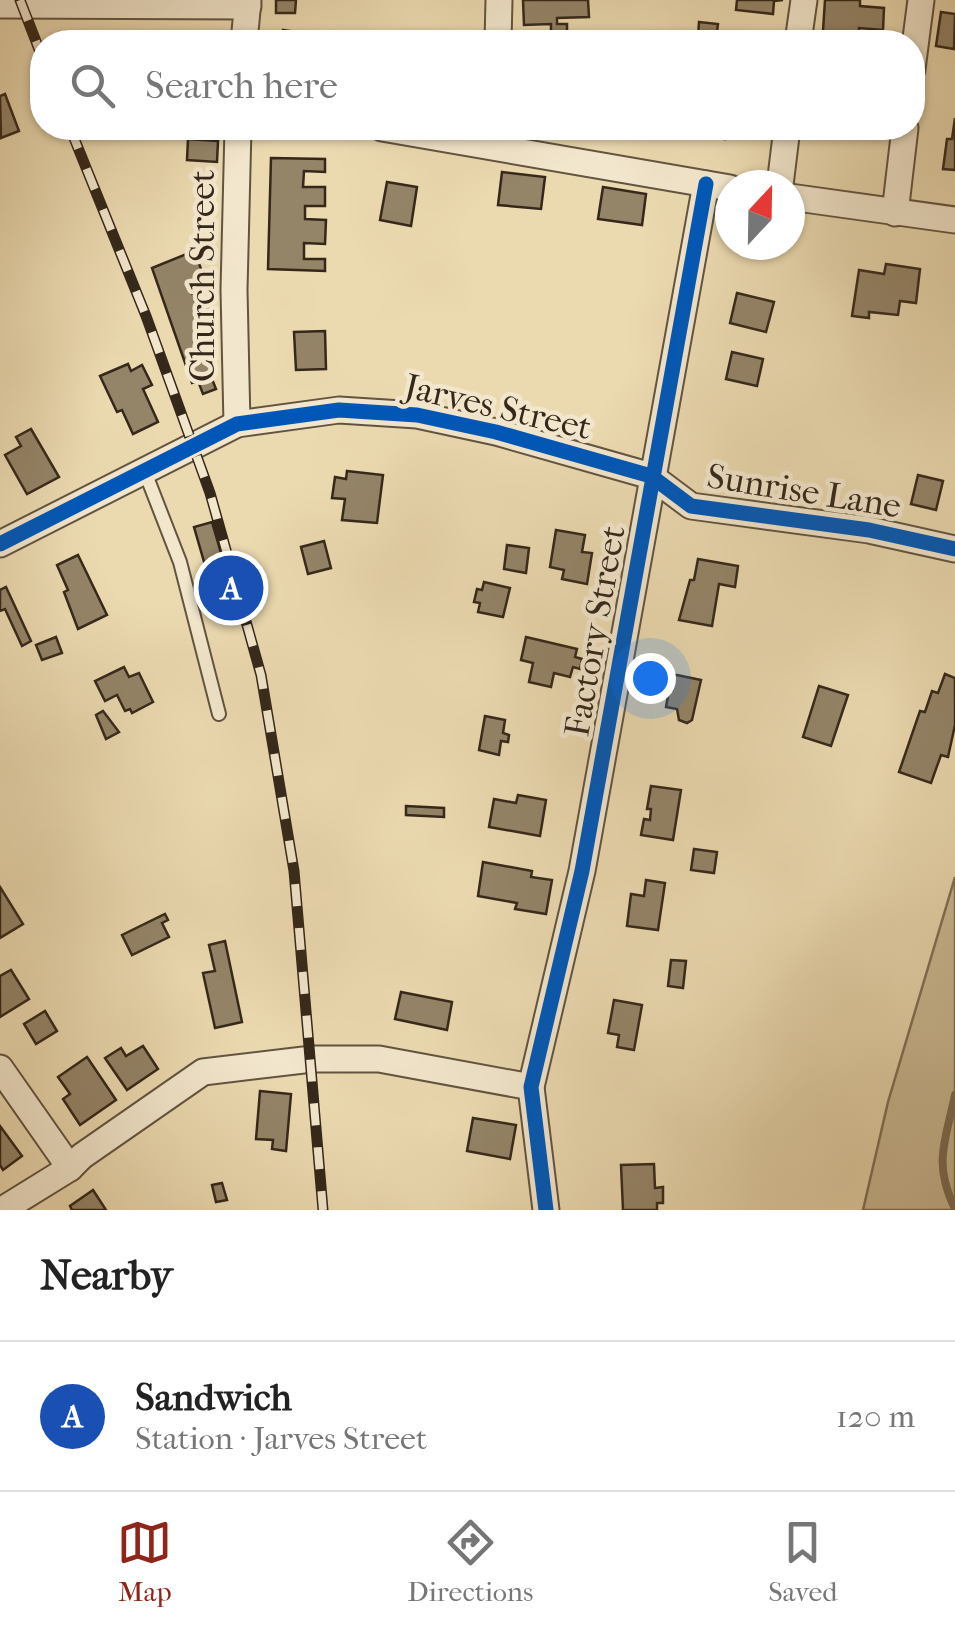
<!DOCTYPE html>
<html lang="en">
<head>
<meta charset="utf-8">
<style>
  body { margin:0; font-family:"IM FELL French Canon",serif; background:#f6f6f6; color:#222 }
  .compass { position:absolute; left:715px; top:170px; width:90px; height:90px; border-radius:50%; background:#fff; box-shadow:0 2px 8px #0004; rotate:22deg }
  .you { position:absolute; left:650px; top:678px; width:35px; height:35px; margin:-25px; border:8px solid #fff; border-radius:50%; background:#1a73e8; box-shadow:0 0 0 15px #1a73e833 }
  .badge { display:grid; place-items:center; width:65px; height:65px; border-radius:50%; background:#8f2418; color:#fff; font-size:32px; font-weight:700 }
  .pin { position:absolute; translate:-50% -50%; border:5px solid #fff; box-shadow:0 2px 10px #0006 }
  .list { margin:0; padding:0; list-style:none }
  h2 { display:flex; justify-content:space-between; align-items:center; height:130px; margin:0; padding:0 40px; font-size:42px }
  h2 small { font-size:32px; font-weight:400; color:#767676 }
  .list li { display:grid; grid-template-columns:65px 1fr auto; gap:30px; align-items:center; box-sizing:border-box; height:150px; padding:0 40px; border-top:2px solid #e0e0e0 }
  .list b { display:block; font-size:38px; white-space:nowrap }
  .list p { margin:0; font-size:32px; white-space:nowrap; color:#767676 }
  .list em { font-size:32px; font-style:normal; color:#767676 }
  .icon { flex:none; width:55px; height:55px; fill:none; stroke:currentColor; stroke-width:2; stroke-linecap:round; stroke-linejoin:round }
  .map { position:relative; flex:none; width:955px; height:1210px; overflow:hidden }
  .search { position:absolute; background:#fff; box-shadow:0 2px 8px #0004; left:30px; right:30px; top:30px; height:110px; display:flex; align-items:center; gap:25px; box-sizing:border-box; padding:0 35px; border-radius:40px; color:#767676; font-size:38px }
  .sheet { height:280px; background:#fff }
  nav { display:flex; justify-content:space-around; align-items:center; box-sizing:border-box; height:140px; border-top:2px solid #e0e0e0; background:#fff; font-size:28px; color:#767676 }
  nav a { display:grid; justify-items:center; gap:5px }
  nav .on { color:#8f2418 }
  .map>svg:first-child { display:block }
  .green { fill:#ccbb96; stroke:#807258; stroke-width:2.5 }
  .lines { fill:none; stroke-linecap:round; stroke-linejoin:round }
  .stream { stroke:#7d6e55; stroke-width:8 }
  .building { fill:#948468; stroke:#35281a; stroke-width:2.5 }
  .lane-casing { stroke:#625440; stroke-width:16 }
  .street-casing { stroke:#625440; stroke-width:29 }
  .lane { stroke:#f2e6cc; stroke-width:12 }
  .street { stroke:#f2e6cc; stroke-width:25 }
  .rail-casing { stroke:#35281a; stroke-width:11 }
  .rail { stroke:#f2e6cc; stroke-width:8; stroke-dasharray:22; stroke-linecap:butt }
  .cycleway-casing { stroke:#f2e6cc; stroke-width:21 }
  .cycleway { stroke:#0057b8; stroke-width:15 }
  .labels { text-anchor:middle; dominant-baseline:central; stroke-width:9; stroke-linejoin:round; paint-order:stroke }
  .street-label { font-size:35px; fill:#35281a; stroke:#f2e6cc }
</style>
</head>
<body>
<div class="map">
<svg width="955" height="1210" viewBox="0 0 955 1210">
  <rect width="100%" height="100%" fill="#ebd9b0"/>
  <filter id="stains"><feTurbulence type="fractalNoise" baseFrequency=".002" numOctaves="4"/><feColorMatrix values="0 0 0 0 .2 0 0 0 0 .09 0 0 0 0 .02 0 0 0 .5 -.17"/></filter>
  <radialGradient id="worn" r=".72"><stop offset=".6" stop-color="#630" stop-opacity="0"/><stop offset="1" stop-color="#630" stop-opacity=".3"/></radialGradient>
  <path class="green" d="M 955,877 L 955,1210 L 863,1210 L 888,1102 Z"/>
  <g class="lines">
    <path class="stream" d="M 955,1095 C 945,1143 933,1163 955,1209"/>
  </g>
  <g class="building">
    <path d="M 276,0 L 296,0 L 295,13 L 276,13 Z"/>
    <path d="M 523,0 L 588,0 L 589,17 L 557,18 L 557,24 L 567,24 L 567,40 L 551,40 L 551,24 L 524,25 Z"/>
    <path d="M 737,0 L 783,0 L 774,1 L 773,14 L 736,10 Z"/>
    <path d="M 825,0 L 860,0 L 860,6 L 884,8 L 883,30 L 859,28 L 859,34 L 823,31 Z"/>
    <path d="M 941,12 L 955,14 L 954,49 L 936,46 Z"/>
    <path d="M 699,22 L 718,24 L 716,39 L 698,37 Z"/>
    <path d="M 283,30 L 297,32 L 296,42 L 281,42 Z"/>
    <path d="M 5,94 L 19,131 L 1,138 L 0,96 Z"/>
    <path d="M 955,118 L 955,170 L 943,169 L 947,139 L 952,139 Z"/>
    <path d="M 676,128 L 726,128 L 725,139 L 675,132 Z"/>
    <path d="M 188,139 L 218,141 L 217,162 L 187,160 Z"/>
    <path d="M 271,158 L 325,159 L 325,172 L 304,171 L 303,187 L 325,187 L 325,206 L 305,206 L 305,219 L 326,220 L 325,244 L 304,243 L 304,259 L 325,259 L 325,271 L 268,269 Z"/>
    <path d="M 502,172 L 545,177 L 541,209 L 498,205 Z"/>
    <path d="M 387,182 L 417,187 L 411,226 L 380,220 Z"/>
    <path d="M 603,187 L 646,194 L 642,225 L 598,219 Z"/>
    <path d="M 194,251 L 207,284 L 191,289 L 197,308 L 213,302 L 216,371 L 210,374 L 216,389 L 203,394 L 198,381 L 192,383 L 152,268 Z"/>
    <path d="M 886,264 L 920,269 L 916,303 L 900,301 L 898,315 L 869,312 L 869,318 L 852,316 L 859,270 L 884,274 Z"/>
    <path d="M 737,293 L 774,302 L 766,332 L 730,323 Z"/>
    <path d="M 325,331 L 326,369 L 296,370 L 294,332 Z"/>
    <path d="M 732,352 L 763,359 L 757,386 L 726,379 Z"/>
    <path d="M 128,364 L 131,371 L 142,365 L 152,385 L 143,389 L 158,422 L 133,434 L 122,410 L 117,412 L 100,376 Z"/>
    <path d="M 31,429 L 59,477 L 27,494 L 5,455 L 21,446 L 16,437 Z"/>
    <path d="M 347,471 L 383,475 L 377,523 L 342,520 L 345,499 L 332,498 L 335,477 L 346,479 Z"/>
    <path d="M 918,475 L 943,481 L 936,510 L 911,504 Z"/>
    <path d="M 212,522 L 227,574 L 209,579 L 194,527 Z"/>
    <path d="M 556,530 L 585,535 L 582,552 L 592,553 L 587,584 L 562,579 L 564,570 L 550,567 Z"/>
    <path d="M 324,541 L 331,568 L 308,574 L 301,547 Z"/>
    <path d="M 507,545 L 529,548 L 526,573 L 504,569 Z"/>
    <path d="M 78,555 L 107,615 L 78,629 L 64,592 L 68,590 L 57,565 Z"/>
    <path d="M 698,559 L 738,566 L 735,587 L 719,584 L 712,626 L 679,620 L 690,580 L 694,580 Z"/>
    <path d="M 484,582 L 510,588 L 503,617 L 478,612 L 480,603 L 474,602 L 477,589 L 482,590 Z"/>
    <path d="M 6,587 L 31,641 L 22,646 L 5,609 L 0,611 L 0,590 Z"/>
    <path d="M 56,637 L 62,653 L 42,660 L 36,645 Z"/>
    <path d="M 526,637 L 577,649 L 575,657 L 582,659 L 580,669 L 573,667 L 570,677 L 554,673 L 551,687 L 529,682 L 533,663 L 521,660 Z"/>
    <path d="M 124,667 L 129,677 L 139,673 L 153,702 L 132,713 L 130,709 L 125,711 L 117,695 L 105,701 L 95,681 Z"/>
    <path d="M 672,674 L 701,680 L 692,720 L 687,723 L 679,720 L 677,709 L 666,707 Z"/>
    <path d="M 945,674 L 955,678 L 955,725 L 948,757 L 941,755 L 931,783 L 899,772 L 920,711 L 925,712 L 932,691 L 938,693 Z"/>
    <path d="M 819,686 L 848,695 L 831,746 L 803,737 Z"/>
    <path d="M 103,711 L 119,732 L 106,739 L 96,715 Z"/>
    <path d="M 485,716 L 505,720 L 503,733 L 509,735 L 508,742 L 501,741 L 499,755 L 479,750 Z"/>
    <path d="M 651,786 L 681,790 L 673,840 L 641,835 L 644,819 L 650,820 L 651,809 L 647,809 Z"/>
    <path d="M 518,795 L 546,800 L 540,836 L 489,827 L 494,799 L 516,803 Z"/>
    <path d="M 406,806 L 444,808 L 444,817 L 406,815 Z"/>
    <path d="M 694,849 L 717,852 L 714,873 L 691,870 Z"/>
    <path d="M 483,862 L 532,871 L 531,877 L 552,880 L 546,914 L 515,909 L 517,903 L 478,896 Z"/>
    <path d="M 646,880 L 665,883 L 658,930 L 627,926 L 631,894 L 644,896 Z"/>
    <path d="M 0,887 L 23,924 L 0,938 Z"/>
    <path d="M 165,914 L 168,920 L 162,923 L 169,937 L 132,955 L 122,935 Z"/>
    <path d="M 225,941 L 242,1022 L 215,1028 L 203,973 L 215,971 L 209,945 Z"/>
    <path d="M 671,960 L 686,961 L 683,988 L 668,986 Z"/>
    <path d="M 11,970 L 29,999 L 0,1017 L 0,976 Z"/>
    <path d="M 401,992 L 452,1002 L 447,1030 L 395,1019 Z"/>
    <path d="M 614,1000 L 642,1005 L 634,1050 L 617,1047 L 619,1035 L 608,1033 Z"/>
    <path d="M 45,1011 L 57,1031 L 36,1044 L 24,1024 Z"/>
    <path d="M 143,1046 L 158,1069 L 127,1090 L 105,1058 L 121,1048 L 126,1056 Z"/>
    <path d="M 87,1057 L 116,1100 L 80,1125 L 63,1099 L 70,1094 L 58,1077 Z"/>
    <path d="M 260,1091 L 291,1094 L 286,1151 L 272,1149 L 273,1140 L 256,1139 Z"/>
    <path d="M 473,1118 L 516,1125 L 510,1159 L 467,1151 Z"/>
    <path d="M 0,1126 L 22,1156 L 3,1170 L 0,1165 Z"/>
    <path d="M 654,1164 L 655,1188 L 663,1187 L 663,1203 L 657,1203 L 657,1210 L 623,1210 L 621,1165 Z"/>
    <path d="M 222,1183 L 227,1200 L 216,1202 L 212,1185 Z"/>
    <path d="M 93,1190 L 106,1210 L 72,1210 L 70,1206 Z"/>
  </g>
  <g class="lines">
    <g class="lane-casing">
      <path id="lane" d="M 145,472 L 180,562 L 219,714"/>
    </g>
    <g class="street-casing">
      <g id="street">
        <path d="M 0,5 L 248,6"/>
        <path d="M 244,42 L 248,0"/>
        <path d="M 498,42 L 499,0"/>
        <path d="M 798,42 L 804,0"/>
        <path d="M 912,69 L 921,0"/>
        <path d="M 382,128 L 730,188"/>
        <path d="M 780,185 L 787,128"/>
        <path d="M 790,197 L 955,220"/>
        <path d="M 895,213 L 905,128"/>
        <path d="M 237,424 L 234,290 L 238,128"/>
        <path d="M 0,544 L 237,424 L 339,410 L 417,415 L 496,432 L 651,476 L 691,506 L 869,530 L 955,549"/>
        <path d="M 0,1068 L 70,1168"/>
        <path d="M 2,1210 L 70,1168 L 82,1156 L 203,1072 L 312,1059 L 379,1059 L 531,1087"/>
        <path d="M 546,1210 L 531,1087 L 582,871 L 706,184"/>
      </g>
    </g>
    <use href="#lane" class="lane"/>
    <use href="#street" class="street"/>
    <g class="rail-casing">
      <g id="rail">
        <path d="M 20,0 L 42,57"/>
        <path d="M 70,128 L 146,316 L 210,493 L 261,675 L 294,871 L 323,1210"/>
      </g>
    </g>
    <use href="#rail" class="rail"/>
    <g class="cycleway-casing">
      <g id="cycleway">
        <path d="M 0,544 L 237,424 L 339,410 L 417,415 L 496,432 L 651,476 L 691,506 L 869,530 L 955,549"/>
        <path d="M 546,1210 L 531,1087 L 582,871 L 706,184"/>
      </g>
    </g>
    <use href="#cycleway" class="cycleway"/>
  </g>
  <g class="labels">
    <g class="street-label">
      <text transform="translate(202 276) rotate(-90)">Church Street</text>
      <text transform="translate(498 407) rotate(13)">Jarves Street</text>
      <text transform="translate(804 491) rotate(9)">Sunrise Lane</text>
      <text transform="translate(595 631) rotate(-80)">Factory Street</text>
    </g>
  </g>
  <rect width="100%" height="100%" filter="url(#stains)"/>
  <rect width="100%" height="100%" fill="url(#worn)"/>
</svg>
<svg class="compass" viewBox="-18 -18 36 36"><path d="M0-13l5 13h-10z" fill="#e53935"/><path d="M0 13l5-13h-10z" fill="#767676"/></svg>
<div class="you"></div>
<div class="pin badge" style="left:231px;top:588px;background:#1a4fb4">A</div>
<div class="search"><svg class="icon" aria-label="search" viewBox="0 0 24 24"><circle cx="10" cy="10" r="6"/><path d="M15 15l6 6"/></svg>Search here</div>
</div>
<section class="sheet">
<h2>Nearby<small></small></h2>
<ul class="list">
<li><span class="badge" style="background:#1a4fb4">A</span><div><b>Sandwich</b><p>Station · Jarves Street</p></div><em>120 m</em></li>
</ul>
</section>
<nav>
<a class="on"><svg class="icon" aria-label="map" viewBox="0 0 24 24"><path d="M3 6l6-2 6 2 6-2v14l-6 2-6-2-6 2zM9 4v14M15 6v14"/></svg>Map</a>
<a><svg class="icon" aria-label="directions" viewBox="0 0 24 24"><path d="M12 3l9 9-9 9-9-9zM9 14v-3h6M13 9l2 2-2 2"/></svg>Directions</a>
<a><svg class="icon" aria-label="saved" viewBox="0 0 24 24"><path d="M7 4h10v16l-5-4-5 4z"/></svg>Saved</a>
</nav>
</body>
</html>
